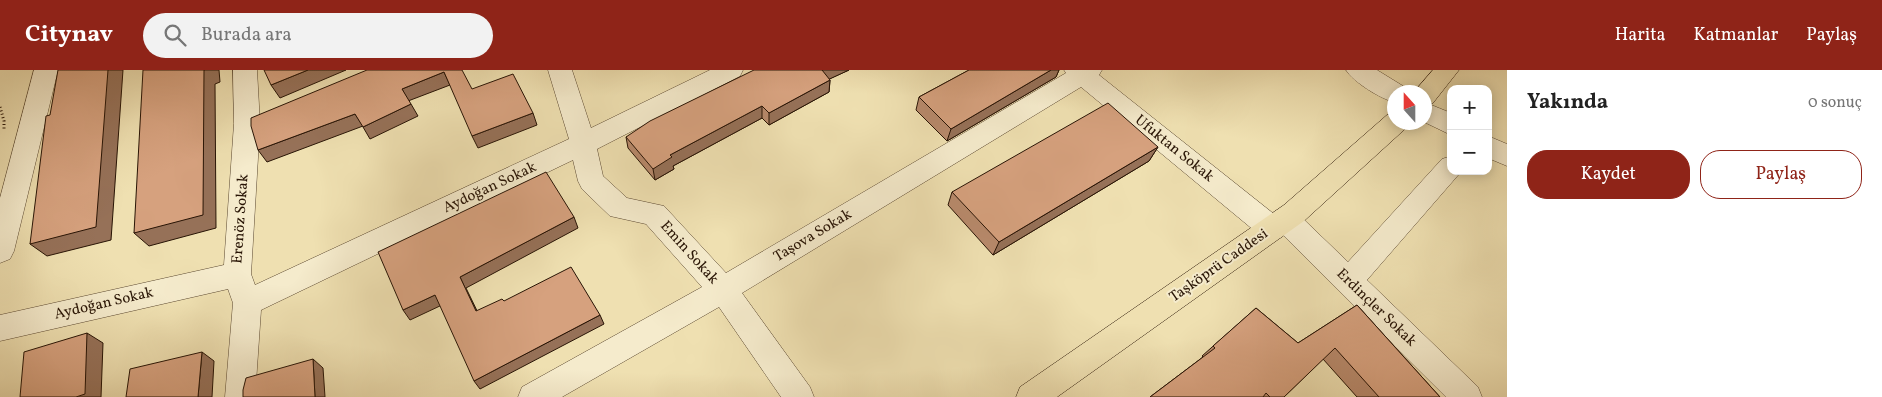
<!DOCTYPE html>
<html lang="tr">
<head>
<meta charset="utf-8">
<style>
  body { margin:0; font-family:Vollkorn,serif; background:#f2f2f2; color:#222 }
  .controls { position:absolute; right:15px; top:15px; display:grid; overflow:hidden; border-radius:10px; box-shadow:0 2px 12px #0003 }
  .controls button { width:45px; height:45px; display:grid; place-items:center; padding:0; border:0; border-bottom:1px solid #e0e0e0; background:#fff; color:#222; font:25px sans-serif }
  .compass { position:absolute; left:1387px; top:15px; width:45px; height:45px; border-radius:50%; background:#fff; box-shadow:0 2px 12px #0003; rotate:339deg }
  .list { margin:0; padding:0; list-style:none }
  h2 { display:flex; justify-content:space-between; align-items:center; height:65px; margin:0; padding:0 20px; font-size:21px }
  h2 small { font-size:16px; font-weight:400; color:#767676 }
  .actions { display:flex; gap:10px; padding:15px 20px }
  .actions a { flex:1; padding:11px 0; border:1px solid #8f2418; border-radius:20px; text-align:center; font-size:18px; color:#8f2418 }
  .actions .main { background:#8f2418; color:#fff }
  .icon { flex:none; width:28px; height:28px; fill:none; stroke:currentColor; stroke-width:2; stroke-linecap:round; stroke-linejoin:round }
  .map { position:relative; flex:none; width:1507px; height:327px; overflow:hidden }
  header { display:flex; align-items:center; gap:30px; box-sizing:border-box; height:70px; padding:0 25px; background:#8f2418; color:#fff }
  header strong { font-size:24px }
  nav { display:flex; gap:28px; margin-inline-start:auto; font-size:18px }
  .search { width:350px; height:45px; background:#f2f2f2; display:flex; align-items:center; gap:12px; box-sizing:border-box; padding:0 18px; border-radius:28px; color:#767676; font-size:19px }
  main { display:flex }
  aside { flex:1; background:#fff }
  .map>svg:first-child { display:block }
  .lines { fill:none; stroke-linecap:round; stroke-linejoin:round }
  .minor-casing { stroke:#5a4730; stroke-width:1 }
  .major-casing { stroke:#281405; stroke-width:1 }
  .path { stroke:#281405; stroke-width:3; stroke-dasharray:1 2.5; stroke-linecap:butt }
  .minor { fill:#f5ebcc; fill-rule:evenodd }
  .major { fill:#efe0b1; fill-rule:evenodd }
  .wall { fill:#b88a6c; stroke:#281405 }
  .shaded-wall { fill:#967158; stroke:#281405 }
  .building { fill:#d6a17e; stroke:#281405 }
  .labels { text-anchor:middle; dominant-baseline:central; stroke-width:4; stroke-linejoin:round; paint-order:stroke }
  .street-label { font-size:15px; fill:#281405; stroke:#f5ebcc }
</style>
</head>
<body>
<header>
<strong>Citynav</strong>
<div class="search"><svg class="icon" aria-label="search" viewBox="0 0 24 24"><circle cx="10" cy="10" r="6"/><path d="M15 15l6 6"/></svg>Burada ara</div>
<nav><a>Harita</a><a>Katmanlar</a><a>Paylaş</a></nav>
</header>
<main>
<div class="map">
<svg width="1507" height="327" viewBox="0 0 1507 327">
  <rect width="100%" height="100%" fill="#efe0b1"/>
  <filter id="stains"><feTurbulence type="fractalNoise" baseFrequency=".004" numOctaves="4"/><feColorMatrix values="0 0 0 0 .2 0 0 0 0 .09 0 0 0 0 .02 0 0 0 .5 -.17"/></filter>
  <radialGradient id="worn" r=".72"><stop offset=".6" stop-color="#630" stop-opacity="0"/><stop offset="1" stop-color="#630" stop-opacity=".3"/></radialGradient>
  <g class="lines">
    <g class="minor-casing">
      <g id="minor">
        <path d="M 34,0 L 58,0 L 14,181 L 10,189 L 0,193 L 0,128 Z"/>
        <path d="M 233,0 L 257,0 L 260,54 L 251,204 L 255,215 L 569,69 L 548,0 L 572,0 L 591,58 L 710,0 L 743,0 L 740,6 L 597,79 L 603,106 L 627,128 L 664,136 L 726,203 L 1066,3 L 1064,0 L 1102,0 L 1099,5 L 1274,144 L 1275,141 L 1285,138 L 1295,141 L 1348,192 L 1442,89 L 1451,86 L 1451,101 L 1461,101 L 1460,103 L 1367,210 L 1478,317 L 1482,327 L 1446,327 L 1283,165 L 1282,167 L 1272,171 L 1262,167 L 1081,17 L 742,223 L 810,317 L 814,327 L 781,327 L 719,237 L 562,327 L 518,327 L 522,317 L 702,217 L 646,154 L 610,146 L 582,119 L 578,111 L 573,90 L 261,240 L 255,327 L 225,327 L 233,233 L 228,219 L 0,271 L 0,245 L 224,195 L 234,54 Z"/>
        <path d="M 1346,0 L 1377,0 L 1403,16 L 1406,22 L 1394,22 L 1394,32 C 1381,29 1353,12 1346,0 Z"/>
        <path d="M 1424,32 L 1451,43 L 1451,65 L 1424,52 Z"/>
        <path d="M 1488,66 L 1507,74 L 1507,96 L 1488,88 Z"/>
      </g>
    </g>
    <g class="major-casing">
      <g id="major">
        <path d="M 1433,0 L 1459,0 L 1433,33 L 1424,35 L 1424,22 L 1414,22 Z"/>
        <path d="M 1394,43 L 1394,52 L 1408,52 L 1405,59 L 1304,151 L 1057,327 L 1016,327 L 1020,317 L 1284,135 L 1387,45 Z"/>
      </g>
    </g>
    <path class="path" d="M 0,37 L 4,51 L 4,61"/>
    <use href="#minor" class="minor"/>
    <use href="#major" class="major"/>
  </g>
  <g class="wall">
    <path d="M 849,0 L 829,9 L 830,10 L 829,22 L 769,55 L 762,48 L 673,96 L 674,99 L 655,110 L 628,78 L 626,67 Z"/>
    <path d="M 969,0 L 1059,0 L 1056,7 L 947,71 L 916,40 L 919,27 Z"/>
    <path d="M 1158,77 L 1149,91 L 993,185 L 948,135 L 952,122 Z"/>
    <path d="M 1357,235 L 1440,327 L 1357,327 L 1323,289 L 1284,327 L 1150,327 L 1203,287 L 1202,286 L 1256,238 L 1298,273 Z"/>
  </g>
  <g class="shaded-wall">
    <path d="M 108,0 L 123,0 L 111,170 L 47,186 L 30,174 Z"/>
    <path d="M 204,0 L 219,0 L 220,12 L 215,14 L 216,158 L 149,176 L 134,163 Z"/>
    <path d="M 308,0 L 346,0 L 280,28 L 271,15 Z"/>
    <path d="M 822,0 L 849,0 L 821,13 Z"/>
    <path d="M 1051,0 L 1059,0 L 1056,7 L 947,71 L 951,59 Z"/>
    <path d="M 444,2 L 450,15 L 408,31 L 402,19 Z"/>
    <path d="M 830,10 L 829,22 L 769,55 L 769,43 Z"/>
    <path d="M 411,34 L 418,46 L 370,69 L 363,57 Z"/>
    <path d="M 762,36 L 762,48 L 673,96 L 674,99 L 655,110 L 653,99 L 670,85 Z"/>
    <path d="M 533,43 L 537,55 L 478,78 L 472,66 Z"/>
    <path d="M 355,44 L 363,56 L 267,92 L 258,80 Z"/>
    <path d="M 1158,77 L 1149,91 L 993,185 L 999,172 Z"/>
    <path d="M 574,147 L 578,158 L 466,218 L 482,251 L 476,241 L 460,207 Z"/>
    <path d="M 435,225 L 442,235 L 410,250 L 403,240 Z"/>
    <path d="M 600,245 L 604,254 L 480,319 L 474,311 Z"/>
    <path d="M 87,263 L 103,273 L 101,327 L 76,327 Z"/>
    <path d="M 202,282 L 214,291 L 212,327 L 198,327 Z"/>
    <path d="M 313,289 L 323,298 L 325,327 L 315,327 Z"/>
  </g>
  <g class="building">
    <path d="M 58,0 L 108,0 L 96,157 L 30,174 L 46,46 L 50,45 Z"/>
    <path d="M 143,0 L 204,0 L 203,145 L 134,163 Z"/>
    <path d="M 264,0 L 308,0 L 271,15 Z"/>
    <path d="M 367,0 L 462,0 L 472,19 L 513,4 L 533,43 L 472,66 L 444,2 L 402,19 L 411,34 L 363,57 L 355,44 L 258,80 L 251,56 L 251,48 Z"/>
    <path d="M 754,0 L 822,0 L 830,10 L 769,43 L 762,36 L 670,85 L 672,87 L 653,99 L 626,67 L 650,51 Z"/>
    <path d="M 969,0 L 1051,0 L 951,59 L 919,27 Z"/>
    <path d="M 1108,33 L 1158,77 L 999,172 L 952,122 Z"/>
    <path d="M 546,102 L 574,147 L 460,207 L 476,241 L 502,229 L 504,231 L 571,197 L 600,245 L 474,311 L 435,225 L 403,240 L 378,182 Z"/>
    <path d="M 1357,235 L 1440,327 L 1379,327 L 1335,278 L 1284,327 L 1270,327 L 1266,323 L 1263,327 L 1150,327 L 1215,278 L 1213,276 L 1256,238 L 1298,273 Z"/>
    <path d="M 87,263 L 85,324 L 76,327 L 20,327 L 24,282 Z"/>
    <path d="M 202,282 L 198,327 L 126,327 L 130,299 Z"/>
    <path d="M 313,289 L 315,327 L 243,327 L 243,320 L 246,308 Z"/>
  </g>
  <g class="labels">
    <g class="street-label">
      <text transform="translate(1174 79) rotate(39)">Ufuktan Sokak</text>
      <text transform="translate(490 118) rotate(-25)">Aydoğan Sokak</text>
      <text transform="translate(241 149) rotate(-86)">Erenöz Sokak</text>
      <text transform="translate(813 166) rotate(-31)">Taşova Sokak</text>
      <text transform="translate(689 183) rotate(48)">Emin Sokak</text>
      <text transform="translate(1219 196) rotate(-35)">Taşköprü Caddesi</text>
      <text transform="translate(104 234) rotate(-13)">Aydoğan Sokak</text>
      <text transform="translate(1376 238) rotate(44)">Erdinçler Sokak</text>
    </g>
  </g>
  <rect width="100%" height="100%" filter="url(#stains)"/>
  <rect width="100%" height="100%" fill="url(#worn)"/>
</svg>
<div class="controls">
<button>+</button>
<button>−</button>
</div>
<svg class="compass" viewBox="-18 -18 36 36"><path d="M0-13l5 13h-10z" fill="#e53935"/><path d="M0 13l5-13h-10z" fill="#767676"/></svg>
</div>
<aside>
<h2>Yakında<small>0 sonuç</small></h2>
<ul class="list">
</ul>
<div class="actions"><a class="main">Kaydet</a><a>Paylaş</a></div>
</aside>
</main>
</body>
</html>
